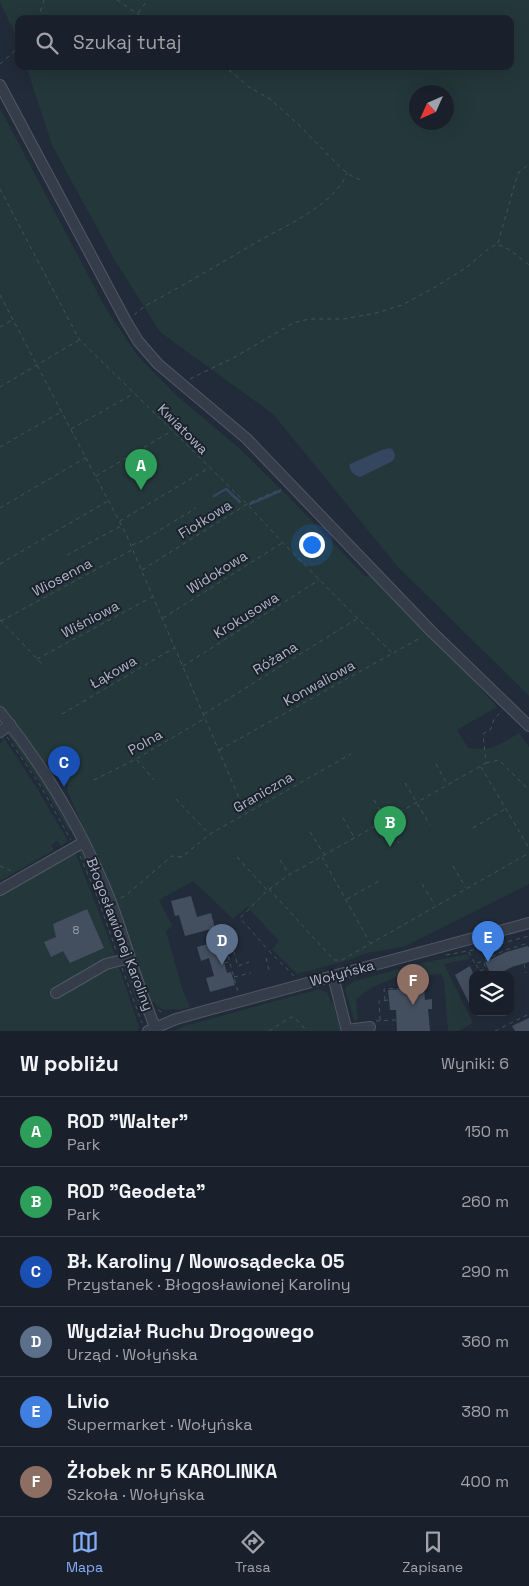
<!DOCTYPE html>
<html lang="pl">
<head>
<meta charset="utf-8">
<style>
  body { margin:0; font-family:"Space Grotesk",sans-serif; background:#272d37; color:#f1f3f6 }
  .controls { position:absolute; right:15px; bottom:15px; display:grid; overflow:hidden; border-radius:10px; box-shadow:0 5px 20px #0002 }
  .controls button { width:45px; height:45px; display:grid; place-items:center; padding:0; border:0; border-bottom:1px solid #383e47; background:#1a202b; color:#f1f3f6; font:25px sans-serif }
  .compass { position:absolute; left:409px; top:85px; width:45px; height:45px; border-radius:50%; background:#1a202b; box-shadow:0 5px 20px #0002; rotate:225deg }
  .you { position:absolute; left:311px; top:544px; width:18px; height:18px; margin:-12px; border:4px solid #fff; border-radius:50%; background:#1a73e8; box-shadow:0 0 0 8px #1a73e833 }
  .badge { display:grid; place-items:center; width:32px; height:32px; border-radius:50%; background:#84acf6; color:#fff; font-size:16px; font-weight:700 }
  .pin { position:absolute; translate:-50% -41px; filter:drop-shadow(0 1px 2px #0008) }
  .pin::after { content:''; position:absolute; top:26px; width:18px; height:15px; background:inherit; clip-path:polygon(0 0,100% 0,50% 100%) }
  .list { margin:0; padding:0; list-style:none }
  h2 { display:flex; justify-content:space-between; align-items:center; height:65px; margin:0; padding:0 20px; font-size:21px }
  h2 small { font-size:16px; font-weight:400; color:#9fa3a9 }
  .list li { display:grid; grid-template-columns:32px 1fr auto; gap:15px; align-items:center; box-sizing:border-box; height:70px; padding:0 20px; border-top:1px solid #383e47 }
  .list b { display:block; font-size:19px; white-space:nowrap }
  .list p { margin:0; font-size:16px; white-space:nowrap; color:#9fa3a9 }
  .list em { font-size:16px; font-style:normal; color:#9fa3a9 }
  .icon { flex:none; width:28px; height:28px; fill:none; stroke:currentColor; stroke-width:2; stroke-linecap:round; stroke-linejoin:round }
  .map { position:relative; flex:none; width:529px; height:1031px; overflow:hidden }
  .search { position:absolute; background:#1a202b; box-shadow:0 5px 20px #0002; left:15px; right:15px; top:15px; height:55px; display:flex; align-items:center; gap:12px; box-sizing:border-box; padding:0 18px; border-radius:10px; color:#9fa3a9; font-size:19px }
  .sheet { height:485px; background:#1a202b }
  nav { display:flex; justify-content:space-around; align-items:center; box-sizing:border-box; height:70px; border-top:1px solid #383e47; background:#1a202b; font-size:14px; color:#9fa3a9 }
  nav a { display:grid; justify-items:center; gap:2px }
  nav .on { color:#84acf6 }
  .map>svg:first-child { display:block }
  .green { fill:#24373a; fill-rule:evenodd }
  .water { fill:#354660 }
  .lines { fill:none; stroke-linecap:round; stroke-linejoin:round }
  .stream { stroke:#354660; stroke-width:2.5 }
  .building { fill:#434e5e }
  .minor-casing { stroke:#505864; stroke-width:12 }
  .path { stroke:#415458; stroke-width:1; stroke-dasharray:4 4; stroke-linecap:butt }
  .minor { stroke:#353d4a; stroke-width:10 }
  .labels { text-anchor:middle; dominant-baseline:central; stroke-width:4; stroke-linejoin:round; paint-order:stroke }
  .number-label { font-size:11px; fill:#959eac }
  .street-label { font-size:14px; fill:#b0b8c6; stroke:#1b222e }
</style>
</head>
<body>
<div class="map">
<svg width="529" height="1031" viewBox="0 0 529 1031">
  <rect width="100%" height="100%" fill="#222b39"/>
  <g class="green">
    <path d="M 0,0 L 529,0 L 529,696 L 397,566 L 273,414 L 160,332 L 114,259 L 53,147 L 26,66 L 510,66 L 510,19 L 19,19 L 19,45 L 13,29 L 0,3 ZM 416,92 L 446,92 L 446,122 L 416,122 Z"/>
    <path d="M 0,108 L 106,309 L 138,356 L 174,393 L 239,448 L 284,492 L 366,577 L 369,575 L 384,589 L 467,673 L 497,707 L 457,730 L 468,748 C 493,751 498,745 519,733 L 529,747 L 529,884 L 403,947 L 367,953 L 349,960 L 297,974 L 272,949 L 279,941 L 247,907 L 233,919 L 193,881 L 159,900 L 173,926 L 166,931 L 183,991 L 190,1007 L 180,1010 C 168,1007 163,1015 154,1002 L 151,1002 L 117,904 L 66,788 L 68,786 L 63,779 L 61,780 C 57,771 51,764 42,761 L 0,706 Z"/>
    <path d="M 5,731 L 11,733 L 49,788 L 72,829 L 69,831 L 45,790 Z"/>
    <path d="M 2,735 L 35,785 L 68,841 L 61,846 L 57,841 L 51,845 L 54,850 L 0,881 L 0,743 L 3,741 L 0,737 Z"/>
    <path d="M 78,849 L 83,850 L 107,903 L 123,952 L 121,957 L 100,899 Z"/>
    <path d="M 71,854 L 73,855 L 76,854 L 113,949 L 139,1027 L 137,1031 L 0,1031 L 0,895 Z"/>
    <path d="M 468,954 L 470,959 L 444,964 L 473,1023 L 458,1031 L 448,1031 L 444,981 L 441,974 L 396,977 L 371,988 L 356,999 L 358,1020 L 354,1021 L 345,988 L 354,981 L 426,962 Z"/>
    <path d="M 123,963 L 128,967 L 142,1007 L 139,1008 Z"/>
    <path d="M 319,989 L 327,992 L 331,1002 L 333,1003 L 341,1031 L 175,1031 L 181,1027 Z"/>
  </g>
  <path class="water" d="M 390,448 L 393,450 L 395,455 L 394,459 L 391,462 L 360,477 C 354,476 348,469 350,464 L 382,450 Z"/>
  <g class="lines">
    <g class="stream">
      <path d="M 214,496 L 226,489 L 240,502"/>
      <path d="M 250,504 L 280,491"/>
    </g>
  </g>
  <g class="building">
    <path d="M 191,896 L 197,917 L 211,913 L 215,928 L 185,936 L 179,915 L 175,916 L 171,901 Z"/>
    <path d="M 87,909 L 104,948 L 70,963 L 63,951 L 51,957 L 44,942 L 56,937 L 53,924 Z"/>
    <path d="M 229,938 L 233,952 L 222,955 L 227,973 L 231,972 L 235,985 L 210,992 L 206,978 L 214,976 L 209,958 L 201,961 L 197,947 Z"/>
    <path d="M 527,946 L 529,947 L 529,962 L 512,967 L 497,975 L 491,975 L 485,962 L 506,952 Z"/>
    <path d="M 470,966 L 473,973 L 473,1011 L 455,975 Z"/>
    <path d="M 424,988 L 425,1000 L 432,999 L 432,1009 L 428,1009 L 430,1031 L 397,1031 L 396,1010 L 390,1010 L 388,990 Z"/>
    <path d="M 529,1018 L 529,1031 L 515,1031 L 512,1026 Z"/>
  </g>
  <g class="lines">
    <g class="minor-casing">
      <g id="minor">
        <path d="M 0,85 L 126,321 L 138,341 L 158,364 L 247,439 L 431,631 L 529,726"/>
        <path d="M 0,712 C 46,769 84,834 111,902 C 127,945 138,989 157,1031"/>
        <path d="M 0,732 L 10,724"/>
        <path d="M 0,890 L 84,842"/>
        <path d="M 333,976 L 347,1031"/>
        <path d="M 56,993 L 106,964 L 130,958"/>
        <path d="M 347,1030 L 370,1027"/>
        <path d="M 148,1031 L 176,1019 L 208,1010 L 529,923"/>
      </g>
    </g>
    <g class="path">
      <path d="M 117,0 L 145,19"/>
      <path d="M 38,19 L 44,0"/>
      <path d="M 133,19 L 148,0"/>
      <path d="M 0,64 L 19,47"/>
      <path d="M 222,66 L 233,73 L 249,87 L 270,99 L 299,125 L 342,169 L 353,177 L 364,181"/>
      <path d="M 0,189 L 79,339 L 247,504 L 283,543 L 393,654"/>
      <path d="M 498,243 L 516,180 L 519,172 L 529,164"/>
      <path d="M 0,295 L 126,534 L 246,814"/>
      <path d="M 134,315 L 145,306 C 182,286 218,265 255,243 C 283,227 335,205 347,173"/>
      <path d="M 0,327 L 12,320"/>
      <path d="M 190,379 L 235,357 L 293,323 L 309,319 L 344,319 L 376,313 L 402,305 L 432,289 L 467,267 L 488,249 L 497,244 L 510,250 L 529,265"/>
      <path d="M 0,387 L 79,340"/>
      <path d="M 71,429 L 133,394"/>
      <path d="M 0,447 L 61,412"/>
      <path d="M 96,476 L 170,432"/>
      <path d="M 0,508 L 85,458"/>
      <path d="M 120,521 L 209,468"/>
      <path d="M 132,545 L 142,541 L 196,508"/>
      <path d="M 67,555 L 121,526"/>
      <path d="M 0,564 L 108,501"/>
      <path d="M 142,570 L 247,504 L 281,489"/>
      <path d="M 163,618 L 282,543"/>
      <path d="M 0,620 L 44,666"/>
      <path d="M 1,621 L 132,550"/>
      <path d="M 37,659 L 152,597"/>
      <path d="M 183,666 L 319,580"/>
      <path d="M 62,714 L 174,648"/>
      <path d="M 204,714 L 358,618"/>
      <path d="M 7,737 L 40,785 L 71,840"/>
      <path d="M 219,750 L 422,637"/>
      <path d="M 137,760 L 154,780"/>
      <path d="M 486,763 L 499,760 L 529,790"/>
      <path d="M 436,764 L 447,784"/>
      <path d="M 481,767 L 529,848"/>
      <path d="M 94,780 L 136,759 L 204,719"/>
      <path d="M 405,783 L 430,825"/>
      <path d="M 176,799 L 209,834"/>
      <path d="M 374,800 L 399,843"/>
      <path d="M 343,818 L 354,837"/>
      <path d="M 473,828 L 505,809"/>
      <path d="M 310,832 L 324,854"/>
      <path d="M 80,856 L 97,896 L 117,953"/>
      <path d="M 237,857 L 267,890"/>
      <path d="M 322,857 L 370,943"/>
      <path d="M 280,860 L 289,874"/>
      <path d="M 0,866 L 14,872"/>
      <path d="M 453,866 L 466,888"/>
      <path d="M 422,884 L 435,905"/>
      <path d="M 269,889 L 334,960 L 342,960 L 529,853"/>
      <path d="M 121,898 L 125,896 L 172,856 L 182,857 L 210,834 L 351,754"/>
      <path d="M 347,899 L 379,881"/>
      <path d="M 227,928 L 238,966 L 249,962"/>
      <path d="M 469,952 L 475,964 L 483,961"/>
      <path d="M 446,955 L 473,950 L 481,946 L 499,944 L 529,936"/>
      <path d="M 228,956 L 238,992"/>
      <path d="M 266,958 L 269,970"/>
      <path d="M 224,963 L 228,962"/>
      <path d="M 524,964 L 526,973"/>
      <path d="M 476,965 L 479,969"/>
      <path d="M 122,968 L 142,1023"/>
      <path d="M 480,971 L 486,968 L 483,961 L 505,950 L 529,943"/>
      <path d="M 505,971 L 507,975"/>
      <path d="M 294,976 L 270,952 L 240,918 L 267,891 L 289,875 L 486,763 L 483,734 L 491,729 L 494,719 L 502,711"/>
      <path d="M 234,977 L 251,973"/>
      <path d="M 385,1000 L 384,989 L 404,988"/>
      <path d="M 158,1010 L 165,1014"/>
      <path d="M 380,1020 L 379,1001 L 389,1000"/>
      <path d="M 376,1021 L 396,1020"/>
      <path d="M 269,1031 L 291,1017 L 296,1019 L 307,1031"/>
      <path d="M 495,1031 L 529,1014"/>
    </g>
    <use href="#minor" class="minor"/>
  </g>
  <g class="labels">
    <g class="number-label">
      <text x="76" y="930">8</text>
    </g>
    <g class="street-label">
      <text transform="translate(183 429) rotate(45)">Kwiatowa</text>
      <text transform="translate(205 519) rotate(-32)">Fiołkowa</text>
      <text transform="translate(217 572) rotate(-32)">Widokowa</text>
      <text transform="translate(62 577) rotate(-28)">Wiosenna</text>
      <text transform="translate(246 615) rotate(-32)">Krokusowa</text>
      <text transform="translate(90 619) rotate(-28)">Wiśniowa</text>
      <text transform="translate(275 658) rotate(-32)">Różana</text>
      <text transform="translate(113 672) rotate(-30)">Łąkowa</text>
      <text transform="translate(319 683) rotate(-29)">Konwaliowa</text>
      <text transform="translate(145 742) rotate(-30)">Polna</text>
      <text transform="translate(263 792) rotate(-30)">Graniczna</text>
      <text transform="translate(120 934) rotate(69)">Błogosławionej Karoliny</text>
      <text transform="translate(342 973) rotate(-15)">Wołyńska</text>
    </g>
  </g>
</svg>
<div class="controls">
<button><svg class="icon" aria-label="layers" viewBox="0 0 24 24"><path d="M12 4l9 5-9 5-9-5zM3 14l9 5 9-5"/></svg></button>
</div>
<svg class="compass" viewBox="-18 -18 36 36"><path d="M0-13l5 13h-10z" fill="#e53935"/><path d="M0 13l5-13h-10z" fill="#9fa3a9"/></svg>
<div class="you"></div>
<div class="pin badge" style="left:141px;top:490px;background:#2e9e5b">A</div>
<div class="pin badge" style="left:390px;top:847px;background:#2e9e5b">B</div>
<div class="pin badge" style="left:64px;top:787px;background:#1a4fb4">C</div>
<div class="pin badge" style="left:222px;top:965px;background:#5c6f8a">D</div>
<div class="pin badge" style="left:488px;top:962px;background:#3f7fe0">E</div>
<div class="pin badge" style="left:413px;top:1005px;background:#8d6e63">F</div>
<div class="search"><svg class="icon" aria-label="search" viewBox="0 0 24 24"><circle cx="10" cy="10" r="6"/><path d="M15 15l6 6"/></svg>Szukaj tutaj</div>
</div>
<section class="sheet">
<h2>W pobliżu<small>Wyniki: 6</small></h2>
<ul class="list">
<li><span class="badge" style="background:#2e9e5b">A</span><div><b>ROD &quot;Walter&quot;</b><p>Park</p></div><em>150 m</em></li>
<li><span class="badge" style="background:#2e9e5b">B</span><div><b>ROD &quot;Geodeta&quot;</b><p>Park</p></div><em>260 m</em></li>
<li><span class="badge" style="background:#1a4fb4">C</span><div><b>Bł. Karoliny / Nowosądecka 05</b><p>Przystanek · Błogosławionej Karoliny</p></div><em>290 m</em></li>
<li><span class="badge" style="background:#5c6f8a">D</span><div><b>Wydział Ruchu Drogowego</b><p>Urząd · Wołyńska</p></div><em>360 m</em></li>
<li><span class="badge" style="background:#3f7fe0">E</span><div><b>Livio</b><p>Supermarket · Wołyńska</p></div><em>380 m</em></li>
<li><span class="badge" style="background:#8d6e63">F</span><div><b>Żłobek nr 5 KAROLINKA</b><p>Szkoła · Wołyńska</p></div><em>400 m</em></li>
</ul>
</section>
<nav>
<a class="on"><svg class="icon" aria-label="map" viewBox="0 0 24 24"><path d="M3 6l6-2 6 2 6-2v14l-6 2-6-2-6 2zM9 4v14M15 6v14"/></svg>Mapa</a>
<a><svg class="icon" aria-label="directions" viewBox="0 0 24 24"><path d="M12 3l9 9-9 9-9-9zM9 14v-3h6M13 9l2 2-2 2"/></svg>Trasa</a>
<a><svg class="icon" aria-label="saved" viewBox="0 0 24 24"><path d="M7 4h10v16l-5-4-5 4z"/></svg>Zapisane</a>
</nav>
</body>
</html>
